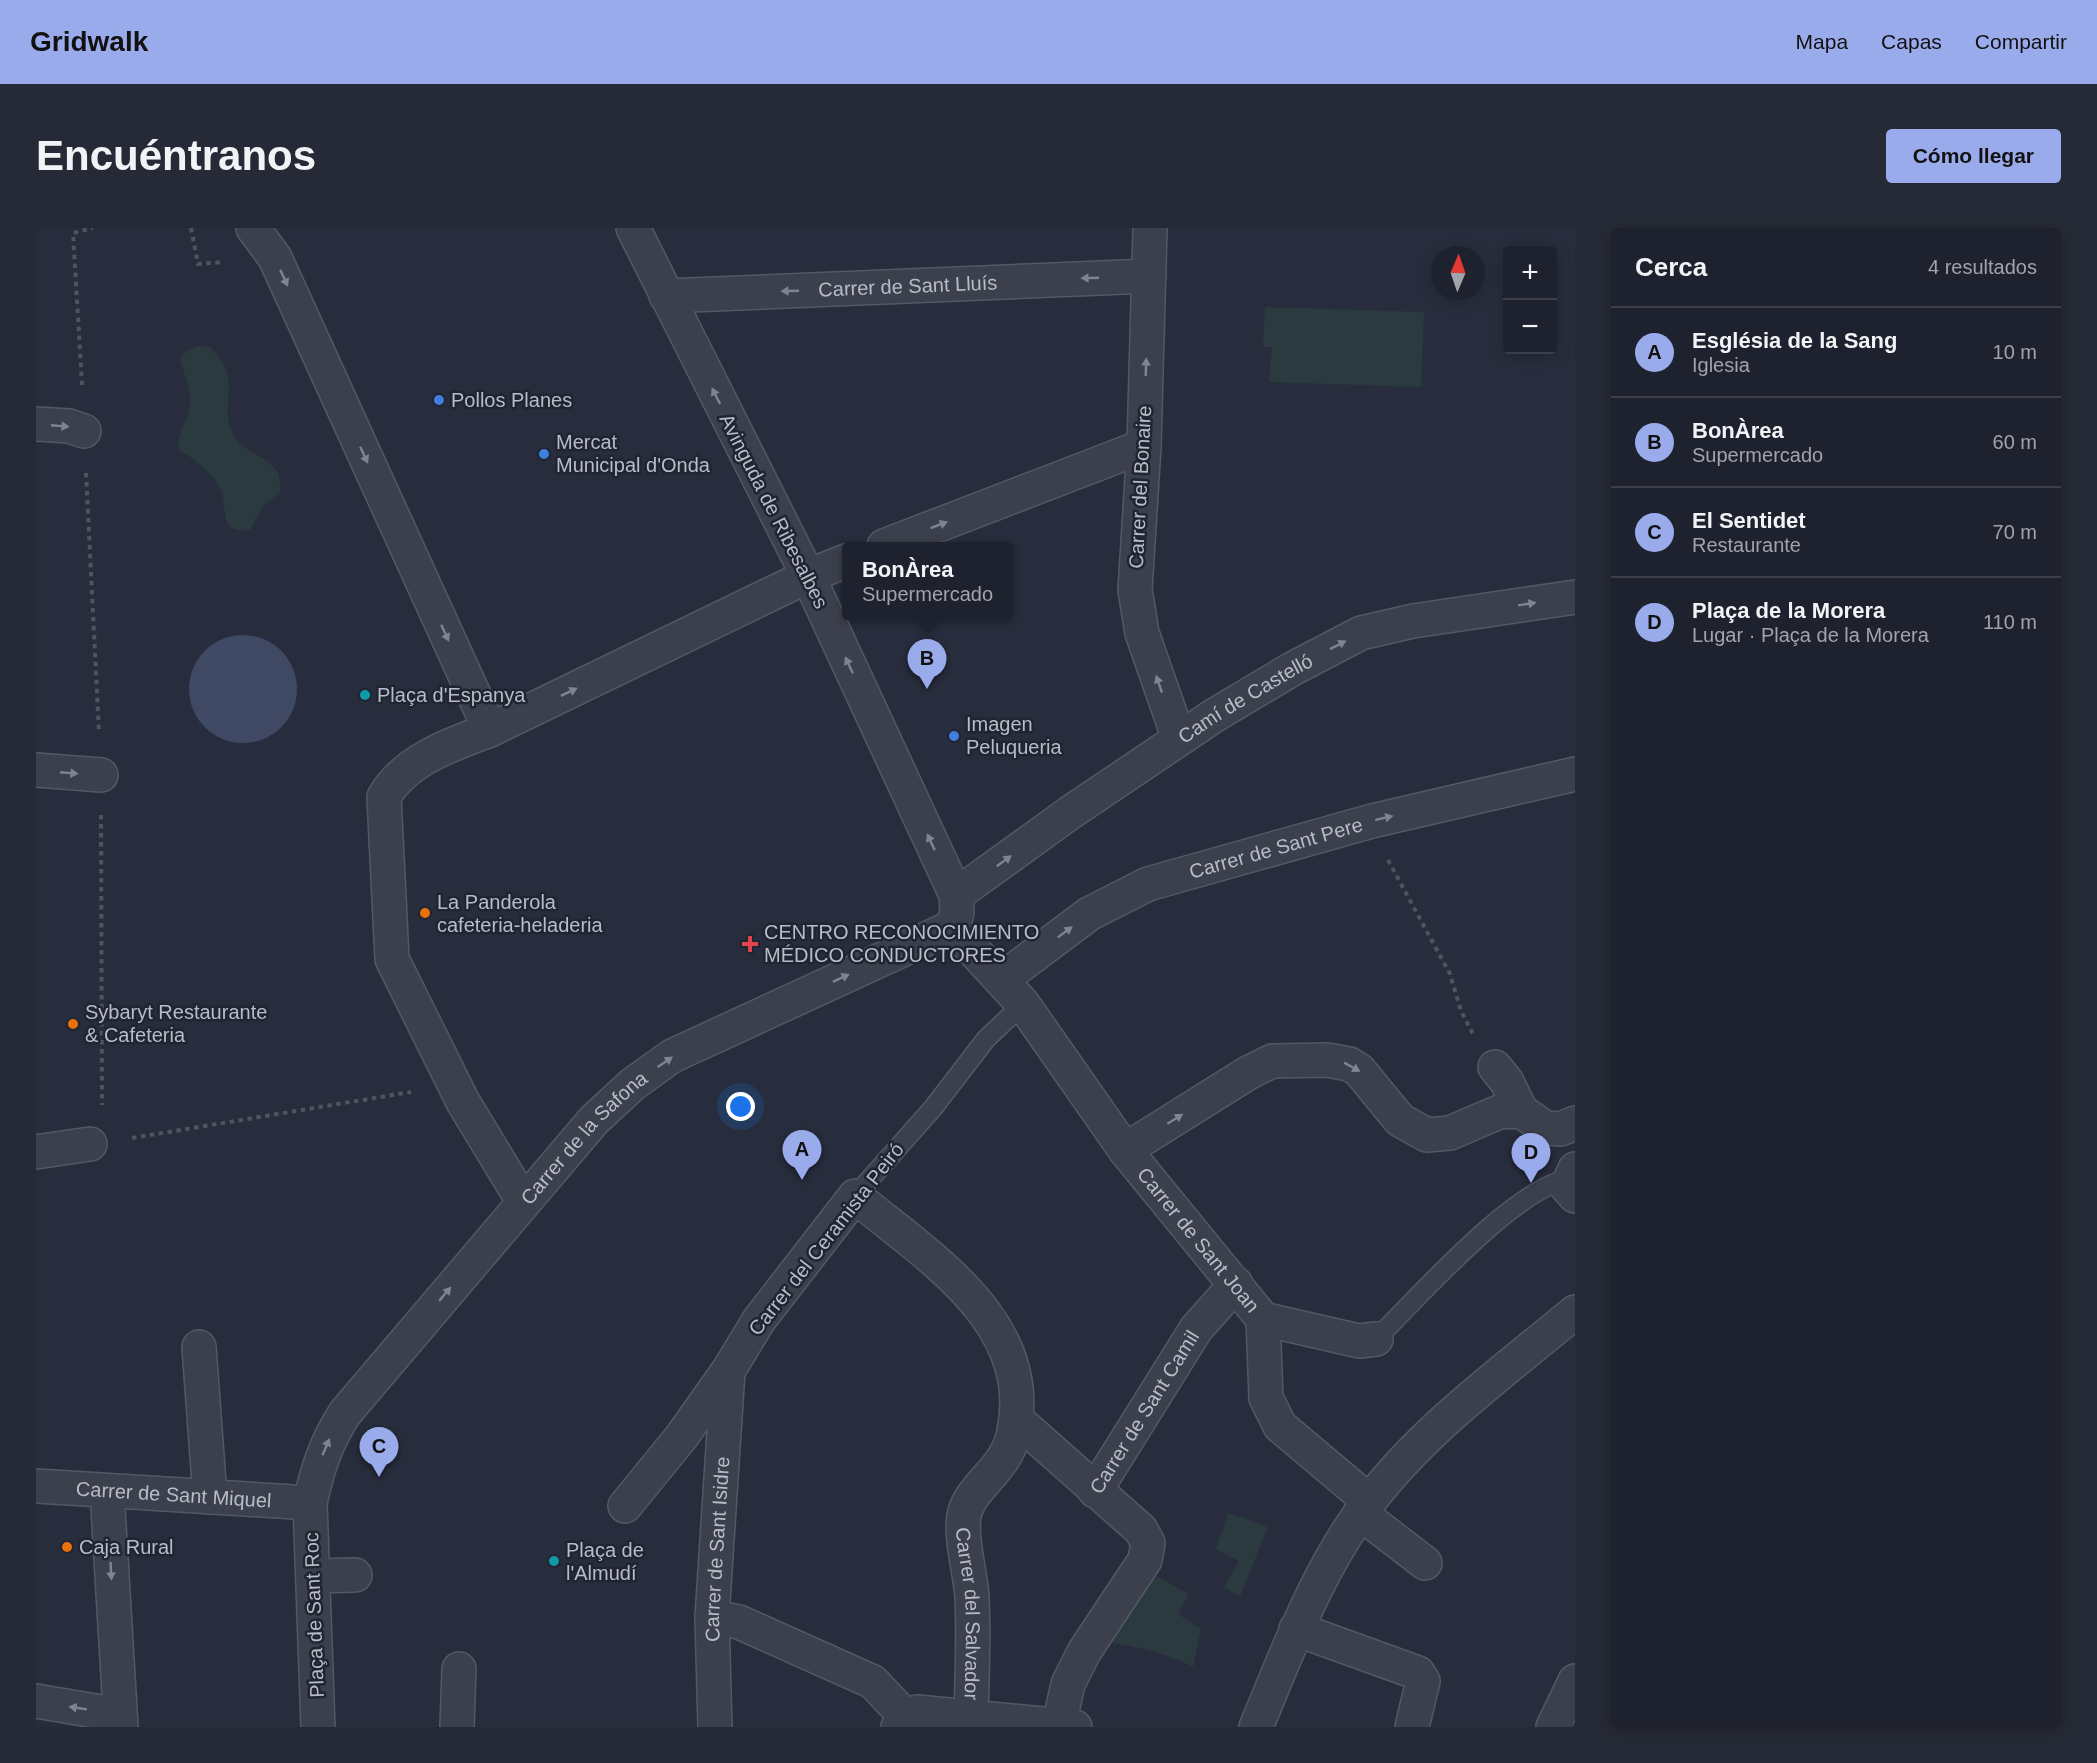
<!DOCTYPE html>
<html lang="es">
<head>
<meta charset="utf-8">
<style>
  body { margin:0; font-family:Arial,sans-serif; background:#262a36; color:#f1f3f6 }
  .controls { position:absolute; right:18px; top:18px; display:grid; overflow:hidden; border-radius:6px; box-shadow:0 3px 15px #0003 }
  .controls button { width:54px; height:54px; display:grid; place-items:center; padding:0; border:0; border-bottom:2px solid #3c3f4a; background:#1e222e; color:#f1f3f6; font:30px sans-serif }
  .compass { position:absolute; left:1395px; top:18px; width:54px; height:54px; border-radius:50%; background:#1e222e; box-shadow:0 3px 15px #0003; rotate:2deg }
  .you { position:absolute; left:705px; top:879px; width:21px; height:21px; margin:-15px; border:4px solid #fff; border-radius:50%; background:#1a73e8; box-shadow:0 0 0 9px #1a73e833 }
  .badge { display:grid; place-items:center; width:39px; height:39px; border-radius:50%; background:#9aabec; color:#111; font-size:20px; font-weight:700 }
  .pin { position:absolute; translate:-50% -50px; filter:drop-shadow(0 2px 3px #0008) }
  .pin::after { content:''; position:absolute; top:32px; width:21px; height:18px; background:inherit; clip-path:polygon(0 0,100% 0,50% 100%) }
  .popup { position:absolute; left:806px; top:314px; width:171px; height:78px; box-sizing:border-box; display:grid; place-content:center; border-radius:6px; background:#1e222e; filter:drop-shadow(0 2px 4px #0005); font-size:20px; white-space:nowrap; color:#a1a4aa }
  .popup b { font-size:22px; color:#f1f3f6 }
  .popup::after { content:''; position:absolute; left:50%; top:100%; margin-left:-12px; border:12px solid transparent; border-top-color:#1e222e }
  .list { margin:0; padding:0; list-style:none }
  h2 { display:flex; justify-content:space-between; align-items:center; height:78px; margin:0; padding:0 24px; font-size:26px }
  h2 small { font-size:20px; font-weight:400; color:#a1a4aa }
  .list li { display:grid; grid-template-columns:39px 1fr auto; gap:18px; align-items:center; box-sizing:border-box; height:90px; padding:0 24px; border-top:2px solid #3c3f4a }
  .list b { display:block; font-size:22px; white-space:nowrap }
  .list p { margin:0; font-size:20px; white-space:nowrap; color:#a1a4aa }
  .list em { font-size:20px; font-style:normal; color:#a1a4aa }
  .map { position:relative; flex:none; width:1539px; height:1499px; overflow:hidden; border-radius:6px }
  header { display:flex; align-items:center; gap:36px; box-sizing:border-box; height:84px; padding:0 30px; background:#9aabec; color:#111 }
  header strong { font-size:28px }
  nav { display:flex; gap:33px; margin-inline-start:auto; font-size:21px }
  .intro { display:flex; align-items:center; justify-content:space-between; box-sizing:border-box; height:144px; padding:0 36px }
  h1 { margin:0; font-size:42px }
  .button { padding:15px 27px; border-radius:6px; background:#9aabec; color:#111; font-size:21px; font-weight:700 }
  main { display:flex; gap:36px; padding:0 36px }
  aside { flex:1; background:#1e222e; border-radius:6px; box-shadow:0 3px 15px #0003 }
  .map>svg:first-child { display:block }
  .green { fill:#2b3a3f }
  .water { fill:#404964 }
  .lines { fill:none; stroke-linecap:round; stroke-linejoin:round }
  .lane-casing { stroke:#545865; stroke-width:21 }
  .street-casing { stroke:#545865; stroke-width:36 }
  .path { stroke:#4a575d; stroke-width:4; stroke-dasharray:4.5 4.5; stroke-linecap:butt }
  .lane { stroke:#3c404d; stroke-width:18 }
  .street { stroke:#3c404d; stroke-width:33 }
  .oneway { fill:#808491 }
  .shop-dot { fill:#3f7fe0; stroke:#212532; stroke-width:2 }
  .culture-dot { fill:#0f9aa8; stroke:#212532; stroke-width:2 }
  .food-dot { fill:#e8710a; stroke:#212532; stroke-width:2 }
  .health-dot { fill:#e0444e; stroke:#212532; stroke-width:2 }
  .labels { text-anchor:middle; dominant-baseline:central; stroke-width:5; stroke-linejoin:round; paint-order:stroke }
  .street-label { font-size:20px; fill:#b8bcc8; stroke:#212532 }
  .poi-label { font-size:20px; fill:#b8bcc8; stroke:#212532; text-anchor:start }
</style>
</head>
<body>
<header>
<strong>Gridwalk</strong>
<nav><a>Mapa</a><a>Capas</a><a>Compartir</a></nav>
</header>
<div class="intro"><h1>Encuéntranos</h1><a class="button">Cómo llegar</a></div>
<main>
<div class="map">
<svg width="1539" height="1499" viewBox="0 0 1539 1499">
  <rect width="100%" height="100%" fill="#282d3d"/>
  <g class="green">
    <path d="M 1229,79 L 1388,84 L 1385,159 L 1233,154 L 1236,119 L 1227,119 Z"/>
    <path d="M 161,118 L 174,119 C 209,153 181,172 197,206 C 205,225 233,227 242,245 C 244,250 244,258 245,264 L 227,278 L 214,302 C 180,307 193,277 184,260 C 176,245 158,230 143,222 C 140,202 154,194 154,175 C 155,160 148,145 144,132 L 149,124 Z"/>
    <path d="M 1192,1285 L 1232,1298 L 1204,1369 L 1188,1359 L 1203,1333 L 1180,1321 Z"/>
    <path d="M 1109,1342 L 1153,1366 L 1142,1386 L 1165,1401 L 1157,1439 C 1130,1424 1095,1419 1064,1411 Z"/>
  </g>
  <circle class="water" cx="207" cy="461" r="54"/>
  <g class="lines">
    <g class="lane-casing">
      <g id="lane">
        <path d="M 819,968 L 897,880 L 950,811 L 987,776"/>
        <path d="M 1340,1111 C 1382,1070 1478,960 1533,951"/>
      </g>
    </g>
    <g class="street-casing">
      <g id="street">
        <path d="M 217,0 L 239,30 L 454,502 L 772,348 L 810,333"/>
        <path d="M 1114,0 L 1108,218 L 1099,362 L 1106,405 L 1143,511"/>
        <path id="s1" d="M 630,68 L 1113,48"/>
        <path d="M 0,196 L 33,198 L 48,203"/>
        <path d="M 848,318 L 1108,218"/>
        <path d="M 454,502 C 416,516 369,532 348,569 L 356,731 L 427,874 L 487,973"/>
        <path d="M 0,542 L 65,547"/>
        <path id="s2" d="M 920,667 L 1035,584 L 1179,487 L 1258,440 L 1325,405 L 1377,393 L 1539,369"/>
        <path id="s3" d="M 916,699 L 987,776 L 1089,922 L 1227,1091 L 1323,1113 L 1340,1111"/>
        <path id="s4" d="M 965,752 L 1053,686 L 1112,656 L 1336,593 L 1539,546"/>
        <path d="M 1459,839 L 1471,854 L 1485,883"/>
        <path d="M 1089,922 L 1212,845 L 1236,833 L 1291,832 L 1313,836 L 1323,842 L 1364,892 L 1391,907 L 1414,905 L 1463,884 L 1485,883 L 1509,900 L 1525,901 L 1539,895"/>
        <path d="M 0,924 L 54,916"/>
        <path d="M 1539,941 L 1531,959 L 1539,968"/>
        <path d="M 1227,1091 L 1230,1170 L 1244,1198 L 1333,1273"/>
        <path d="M 163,1119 L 174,1269"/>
        <path d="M 980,1191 L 1105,1302 L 1112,1315 L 1109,1332 L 1048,1424 L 1032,1456 L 1023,1497"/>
        <path id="s5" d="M 0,1258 L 274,1275"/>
        <path d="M 71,1263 L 85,1499"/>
        <path id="s6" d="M 1059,1263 L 1160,1101 L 1200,1056"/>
        <path id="s7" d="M 589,1278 L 646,1208 L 692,1143 L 723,1092 L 819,968 C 893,1030 1003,1095 977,1208 C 969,1243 933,1259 928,1288 C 924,1312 935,1346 936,1370 C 938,1409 936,1449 935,1489"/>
        <path d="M 1324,1285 L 1389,1335"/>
        <path d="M 277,1348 L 319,1347"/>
        <path d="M 676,1389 L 703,1394 L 837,1454 L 870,1489 L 872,1499"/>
        <path d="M 1260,1401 L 1382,1445 L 1387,1453 L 1376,1499"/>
        <path d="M 0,1473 L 83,1487"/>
        <path id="s8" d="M 282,1499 L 274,1275 C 281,1242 290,1214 309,1185 L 558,892 L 597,856 L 636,828 L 916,699 L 921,685 L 920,667 L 772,348 L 597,0"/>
        <path d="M 421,1499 L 423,1441"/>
        <path id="s9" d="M 679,1499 L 676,1389 L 692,1143"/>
        <path d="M 862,1499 L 870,1489 L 881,1484 L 1039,1499"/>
        <path d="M 1220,1499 C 1252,1423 1281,1342 1332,1275 C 1389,1200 1467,1144 1539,1084"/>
        <path d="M 1517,1499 L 1539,1453"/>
      </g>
    </g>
    <g class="path">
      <path d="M 155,0 L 162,36 L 188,34"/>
      <path d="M 46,157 L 37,5 L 57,0"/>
      <path d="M 50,245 L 63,505"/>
      <path d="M 65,587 L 66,877"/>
      <path d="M 1352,632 L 1414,746 L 1425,783 L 1437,806"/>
      <path d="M 96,910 L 375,864"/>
    </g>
    <use href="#lane" class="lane"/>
    <use href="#street" class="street"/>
  </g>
  <defs><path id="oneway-solid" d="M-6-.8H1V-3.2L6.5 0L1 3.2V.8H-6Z" transform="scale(1.5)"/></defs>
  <g class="oneway">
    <use href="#oneway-solid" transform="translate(248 50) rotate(65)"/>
    <use href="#oneway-solid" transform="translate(1054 50) rotate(178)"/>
    <use href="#oneway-solid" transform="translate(754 63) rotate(178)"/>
    <use href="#oneway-solid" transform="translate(1110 139) rotate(-88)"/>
    <use href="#oneway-solid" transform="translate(680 168) rotate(-117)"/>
    <use href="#oneway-solid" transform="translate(24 198) rotate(5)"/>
    <use href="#oneway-solid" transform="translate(328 227) rotate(65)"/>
    <use href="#oneway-solid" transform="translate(903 297) rotate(-21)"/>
    <use href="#oneway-solid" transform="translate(1491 376) rotate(-9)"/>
    <use href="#oneway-solid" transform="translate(409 405) rotate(65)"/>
    <use href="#oneway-solid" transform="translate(1302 417) rotate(-27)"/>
    <use href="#oneway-solid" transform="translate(813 437) rotate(-115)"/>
    <use href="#oneway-solid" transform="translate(1123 456) rotate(-109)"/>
    <use href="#oneway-solid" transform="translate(533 464) rotate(-26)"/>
    <use href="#oneway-solid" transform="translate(33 545) rotate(5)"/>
    <use href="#oneway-solid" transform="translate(1348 590) rotate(-13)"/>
    <use href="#oneway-solid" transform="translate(895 614) rotate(-115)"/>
    <use href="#oneway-solid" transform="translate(968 633) rotate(-36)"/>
    <use href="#oneway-solid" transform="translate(1029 704) rotate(-37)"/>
    <use href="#oneway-solid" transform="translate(805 750) rotate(-25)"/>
    <use href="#oneway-solid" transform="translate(629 834) rotate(-34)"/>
    <use href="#oneway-solid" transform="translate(1316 839) rotate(29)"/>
    <use href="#oneway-solid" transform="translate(1139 891) rotate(-32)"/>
    <use href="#oneway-solid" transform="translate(409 1066) rotate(-50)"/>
    <use href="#oneway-solid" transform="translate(290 1219) rotate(-67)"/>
    <use href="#oneway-solid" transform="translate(75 1343) rotate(87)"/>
    <use href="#oneway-solid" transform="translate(42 1480) rotate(-171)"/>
  </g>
  <g class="shop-dot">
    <circle cx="403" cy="172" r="6"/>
    <circle cx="508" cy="226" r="6"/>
    <circle cx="918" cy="508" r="6"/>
  </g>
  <g class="culture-dot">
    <circle cx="329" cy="467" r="6"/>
    <circle cx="518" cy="1333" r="6"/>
  </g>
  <g class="food-dot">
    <circle cx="389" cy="685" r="6"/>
    <circle cx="37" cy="796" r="6"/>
    <circle cx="31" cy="1319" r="6"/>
  </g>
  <path class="health-dot" d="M711 707h6v6h6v6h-6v6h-6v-6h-6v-6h6z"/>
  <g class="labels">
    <g class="street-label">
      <text stroke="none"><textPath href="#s1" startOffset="242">Carrer de Sant Lluís</textPath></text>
      <text transform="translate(1104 259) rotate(-87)">Carrer del Bonaire</text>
      <text transform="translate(738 283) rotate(63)">Avinguda de Ribesalbes</text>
      <text stroke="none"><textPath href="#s2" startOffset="350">Camí de Castelló</textPath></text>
      <text stroke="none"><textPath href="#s4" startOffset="309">Carrer de Sant Pere</textPath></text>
      <text stroke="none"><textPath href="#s8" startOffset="686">Carrer de la Safona</textPath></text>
      <text transform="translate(790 1011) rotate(-52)">Carrer del Ceramista Peiró</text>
      <text stroke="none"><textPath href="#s3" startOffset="399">Carrer de Sant Joan</textPath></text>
      <text stroke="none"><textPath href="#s6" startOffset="93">Carrer de Sant Camil</textPath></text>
      <text stroke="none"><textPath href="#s5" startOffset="138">Carrer de Sant Miquel</textPath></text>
      <text stroke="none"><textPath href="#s9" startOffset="178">Carrer de Sant Isidre</textPath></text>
      <text stroke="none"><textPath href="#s7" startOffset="885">Carrer del Salvador</textPath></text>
      <text transform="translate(278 1387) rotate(-92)">Plaça de Sant Roc</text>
    </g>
    <g class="poi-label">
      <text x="415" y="172">Pollos Planes</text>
      <text x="520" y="214">Mercat<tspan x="520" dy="23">Municipal d'Onda</tspan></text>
      <text x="341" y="467">Plaça d'Espanya</text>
      <text x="930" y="496">Imagen<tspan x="930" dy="23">Peluqueria</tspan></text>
      <text x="401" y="674">La Panderola<tspan x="401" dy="23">cafeteria-heladeria</tspan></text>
      <text x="728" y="704">CENTRO RECONOCIMIENTO<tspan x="728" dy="23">MÉDICO CONDUCTORES</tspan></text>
      <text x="49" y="784">Sybaryt Restaurante<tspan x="49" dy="23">&amp; Cafeteria</tspan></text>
      <text x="43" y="1319">Caja Rural</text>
      <text x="530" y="1322">Plaça de<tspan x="530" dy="23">l'Almudí</tspan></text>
    </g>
  </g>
</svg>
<div class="controls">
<button>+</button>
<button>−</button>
</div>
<svg class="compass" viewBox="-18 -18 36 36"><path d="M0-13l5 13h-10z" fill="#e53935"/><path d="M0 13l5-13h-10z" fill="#a1a4aa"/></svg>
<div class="you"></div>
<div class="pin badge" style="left:766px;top:952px">A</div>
<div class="pin badge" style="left:891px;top:461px">B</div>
<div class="popup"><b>BonÀrea</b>Supermercado</div>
<div class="pin badge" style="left:343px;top:1249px">C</div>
<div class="pin badge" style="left:1495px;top:955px">D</div>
</div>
<aside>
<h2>Cerca<small>4 resultados</small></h2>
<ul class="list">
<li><span class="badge">A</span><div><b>Església de la Sang</b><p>Iglesia</p></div><em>10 m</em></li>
<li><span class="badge">B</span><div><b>BonÀrea</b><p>Supermercado</p></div><em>60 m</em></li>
<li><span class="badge">C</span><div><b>El Sentidet</b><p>Restaurante</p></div><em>70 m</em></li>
<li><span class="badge">D</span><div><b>Plaça de la Morera</b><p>Lugar · Plaça de la Morera</p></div><em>110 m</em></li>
</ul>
</aside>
</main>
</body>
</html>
